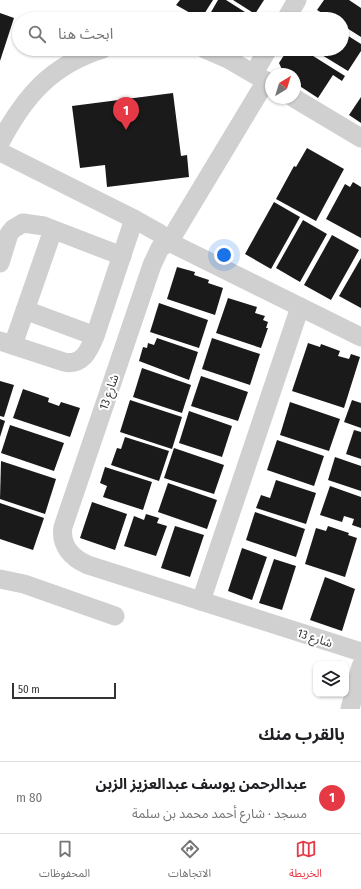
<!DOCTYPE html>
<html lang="ar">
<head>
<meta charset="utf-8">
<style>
  body { margin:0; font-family:"Fira Sans Condensed","Noto Sans Arabic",sans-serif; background:#f2f2f2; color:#202124; direction:rtl }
  .controls { position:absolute; right:12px; bottom:12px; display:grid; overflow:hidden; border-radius:8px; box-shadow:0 1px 3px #0004 }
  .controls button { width:36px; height:36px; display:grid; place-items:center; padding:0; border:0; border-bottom:1px solid #e0e0e0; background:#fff; color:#202124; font:20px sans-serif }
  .compass { position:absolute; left:265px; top:68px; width:36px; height:36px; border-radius:50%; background:#fff; box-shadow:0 1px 3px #0004; rotate:38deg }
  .scale { position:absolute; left:12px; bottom:10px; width:104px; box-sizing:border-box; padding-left:4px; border:2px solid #333; border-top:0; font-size:11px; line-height:14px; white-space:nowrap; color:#333; -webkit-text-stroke:3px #fff; paint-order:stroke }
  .you { position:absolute; left:224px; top:255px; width:14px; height:14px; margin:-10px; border:3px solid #fff; border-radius:50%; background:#1a73e8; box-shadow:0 0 0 6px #1a73e833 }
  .badge { display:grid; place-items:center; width:26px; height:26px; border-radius:50%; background:#e63946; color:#fff; font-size:13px; font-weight:700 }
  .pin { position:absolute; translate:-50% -33px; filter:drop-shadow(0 1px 2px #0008) }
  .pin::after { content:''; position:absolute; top:21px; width:14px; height:12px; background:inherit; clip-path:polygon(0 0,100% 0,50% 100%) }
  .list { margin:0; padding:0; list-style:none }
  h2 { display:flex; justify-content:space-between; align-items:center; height:52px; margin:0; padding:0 16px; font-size:17px }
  h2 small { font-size:13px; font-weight:400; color:#757577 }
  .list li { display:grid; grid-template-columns:26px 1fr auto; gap:12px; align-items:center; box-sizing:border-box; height:72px; padding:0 16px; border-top:1px solid #e0e0e0 }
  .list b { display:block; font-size:15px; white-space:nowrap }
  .list p { margin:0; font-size:13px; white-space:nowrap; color:#757577 }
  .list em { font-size:13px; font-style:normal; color:#757577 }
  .icon { flex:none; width:22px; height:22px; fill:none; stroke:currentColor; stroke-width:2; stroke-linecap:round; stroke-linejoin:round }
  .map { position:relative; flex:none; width:361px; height:709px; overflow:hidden; direction:ltr }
  .search { position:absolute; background:#fff; box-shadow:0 1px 3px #0004; left:12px; right:12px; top:12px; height:44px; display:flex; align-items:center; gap:10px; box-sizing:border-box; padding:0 14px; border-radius:22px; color:#757577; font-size:15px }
  .sheet { height:124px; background:#fff }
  nav { display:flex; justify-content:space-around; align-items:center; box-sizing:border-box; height:56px; border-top:1px solid #e0e0e0; background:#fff; font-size:11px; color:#757577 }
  nav a { display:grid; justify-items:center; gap:2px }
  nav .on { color:#e63946 }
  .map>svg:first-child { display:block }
  .building { fill:#1a1a1a }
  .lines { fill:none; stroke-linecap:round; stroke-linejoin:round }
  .minor { stroke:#d0d0d0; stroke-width:19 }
  .labels { text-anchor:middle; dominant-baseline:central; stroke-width:4; stroke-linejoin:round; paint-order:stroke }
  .street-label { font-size:12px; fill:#333; stroke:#fff }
</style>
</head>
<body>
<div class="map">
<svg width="361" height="709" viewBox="0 0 361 709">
  <rect width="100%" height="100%" fill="#fff"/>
  <g class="building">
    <path d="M 180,0 L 213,0 L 201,19 L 176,5 Z"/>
    <path d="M 218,0 L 226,0 L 256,19 L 207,19 Z"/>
    <path d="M 233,0 L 264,0 L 255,14 Z"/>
    <path d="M 324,0 L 349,0 L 361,8 L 361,37 L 342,25 L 342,19 L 332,19 L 317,10 Z"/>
    <path d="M 0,13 L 14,18 L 0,61 Z"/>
    <path d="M 342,32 L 361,44 L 361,51 L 348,71 L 312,49 L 342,49 Z"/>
    <path d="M 288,49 L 302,49 L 345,76 L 342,81 L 333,75 L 318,98 L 295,83 L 295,74 L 284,74 L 279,63 Z"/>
    <path d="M 173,93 L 181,156 L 187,155 L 189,177 L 107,187 L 105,165 L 80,168 L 72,106 Z"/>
    <path d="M 361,97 L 361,123 L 349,115 Z"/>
    <path d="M 307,148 L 344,169 L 316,221 L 276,199 L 294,166 L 296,167 Z"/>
    <path d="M 353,182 L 361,187 L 361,238 L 326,219 L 345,184 L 350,187 Z"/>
    <path d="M 274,202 L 300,217 L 271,269 L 245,254 Z"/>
    <path d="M 303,220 L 327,234 L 300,282 L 276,268 Z"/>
    <path d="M 332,235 L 359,250 L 331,300 L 304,285 Z"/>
    <path d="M 361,258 L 361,308 L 339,296 Z"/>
    <path d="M 177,267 L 195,272 L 194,275 L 209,280 L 208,283 L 223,288 L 215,315 L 167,299 Z"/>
    <path d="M 228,298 L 257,307 L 255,313 L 265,316 L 263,320 L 268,322 L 266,328 L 268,328 L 261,348 L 216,333 Z"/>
    <path d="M 159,303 L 208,320 L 199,348 L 150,332 Z"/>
    <path d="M 157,338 L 198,352 L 189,380 L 139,361 L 143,347 L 147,348 L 148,343 L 154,345 Z"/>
    <path d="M 212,338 L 260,354 L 250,385 L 202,369 Z"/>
    <path d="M 308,343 L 320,347 L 321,344 L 340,351 L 338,356 L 349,359 L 351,354 L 360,357 L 344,408 L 292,391 Z"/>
    <path d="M 142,368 L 191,385 L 182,413 L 133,397 Z"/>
    <path d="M 201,376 L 248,392 L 238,421 L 191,406 Z"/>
    <path d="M 0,381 L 14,385 L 4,417 L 0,416 Z"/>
    <path d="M 23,389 L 49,398 L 48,402 L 59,406 L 61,402 L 80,408 L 70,437 L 13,418 Z"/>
    <path d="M 130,400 L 182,417 L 172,449 L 120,432 Z"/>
    <path d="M 352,400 L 361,403 L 361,428 L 344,422 Z"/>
    <path d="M 290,402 L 340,419 L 329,451 L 280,435 Z"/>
    <path d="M 189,411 L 232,426 L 222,457 L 179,443 Z"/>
    <path d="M 0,419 L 5,421 L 0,437 Z"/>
    <path d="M 10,425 L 64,443 L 54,471 L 1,453 Z"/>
    <path d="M 354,430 L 361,432 L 361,459 L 346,454 Z"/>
    <path d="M 125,437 L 169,451 L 159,481 L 111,465 L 117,448 L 121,449 Z"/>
    <path d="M 277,440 L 324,456 L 314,486 L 267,470 Z"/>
    <path d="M 174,448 L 224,465 L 214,494 L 164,478 Z"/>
    <path d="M 335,457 L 361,466 L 361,491 L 328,480 Z"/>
    <path d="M 1,461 L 56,479 L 45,514 L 0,499 Z"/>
    <path d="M 105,467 L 152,482 L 143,510 L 103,497 L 107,486 L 100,483 Z"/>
    <path d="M 276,480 L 316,493 L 306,524 L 256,508 L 261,495 L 270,498 Z"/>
    <path d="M 168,483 L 217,500 L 207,529 L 158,512 Z"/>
    <path d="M 330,486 L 361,497 L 361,528 L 352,525 L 354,519 L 344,516 L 342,522 L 320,515 Z"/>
    <path d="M 92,502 L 127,514 L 115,550 L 80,538 Z"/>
    <path d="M 0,503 L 44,518 L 33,550 L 0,539 Z"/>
    <path d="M 255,512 L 305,529 L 296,557 L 246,540 Z"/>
    <path d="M 146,514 L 159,518 L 157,523 L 167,526 L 156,556 L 124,546 L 134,516 L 144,520 Z"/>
    <path d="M 175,526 L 204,535 L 190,577 L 161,568 Z"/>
    <path d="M 328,526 L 349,533 L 348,535 L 357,538 L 345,577 L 305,564 L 316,528 L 326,531 Z"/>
    <path d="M 242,548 L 267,557 L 252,600 L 228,591 Z"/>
    <path d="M 274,559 L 296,566 L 282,610 L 259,603 Z"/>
    <path d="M 325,577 L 355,589 L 342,631 L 310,620 Z"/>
  </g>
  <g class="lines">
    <g class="minor">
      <path d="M 286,19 L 297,0"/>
      <path d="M 205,49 L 228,59 L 271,84"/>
      <path d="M 254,73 L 268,49"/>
      <path d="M 294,98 L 361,138"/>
      <path d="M 0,143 C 24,97 51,65 103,49"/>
      <path d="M 0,152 L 134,219 L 159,233 L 169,242 L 361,337"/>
      <path d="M 169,242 L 160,248 L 152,265 L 63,527 C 60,546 72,558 88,565 L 361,652"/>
      <path d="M 169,242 L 266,81"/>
      <path d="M 0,263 L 9,234 L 13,229 L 23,223 L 44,226 L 122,256"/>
      <path d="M 25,310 L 95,336"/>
      <path d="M 0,341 L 64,362 C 82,366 89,351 95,336 L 134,219"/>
      <path d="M 13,345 L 53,230"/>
      <path d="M 0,579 L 24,584 L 115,616"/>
      <path d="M 201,601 L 300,307"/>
      <path d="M 350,709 L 361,666"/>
    </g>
  </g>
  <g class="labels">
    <g class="street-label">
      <text transform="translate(109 392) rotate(-71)">شارع 13</text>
      <text transform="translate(315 638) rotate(18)">شارع 13</text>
    </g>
  </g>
</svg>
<div class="controls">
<button><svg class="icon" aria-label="layers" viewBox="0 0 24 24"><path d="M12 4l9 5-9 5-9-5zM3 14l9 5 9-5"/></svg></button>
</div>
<svg class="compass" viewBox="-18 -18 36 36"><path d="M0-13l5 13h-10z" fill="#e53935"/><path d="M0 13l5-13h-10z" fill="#757577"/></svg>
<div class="scale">50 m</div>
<div class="you"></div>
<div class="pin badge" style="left:126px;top:130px">1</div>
<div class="search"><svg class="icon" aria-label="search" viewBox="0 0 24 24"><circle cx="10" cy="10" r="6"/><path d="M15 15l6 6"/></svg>ابحث هنا</div>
</div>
<section class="sheet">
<h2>بالقرب منك<small></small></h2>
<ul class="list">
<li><span class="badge">1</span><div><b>عبدالرحمن يوسف عبدالعزيز الزبن</b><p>مسجد · شارع أحمد محمد بن سلمة</p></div><em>80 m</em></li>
</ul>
</section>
<nav>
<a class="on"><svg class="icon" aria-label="map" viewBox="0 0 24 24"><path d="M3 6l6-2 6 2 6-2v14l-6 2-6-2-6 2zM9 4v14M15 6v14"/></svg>الخريطة</a>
<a><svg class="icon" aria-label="directions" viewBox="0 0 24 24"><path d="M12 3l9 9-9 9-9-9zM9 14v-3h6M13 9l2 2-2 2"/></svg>الاتجاهات</a>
<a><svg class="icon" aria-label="saved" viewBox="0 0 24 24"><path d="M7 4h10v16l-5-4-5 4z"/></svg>المحفوظات</a>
</nav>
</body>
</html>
